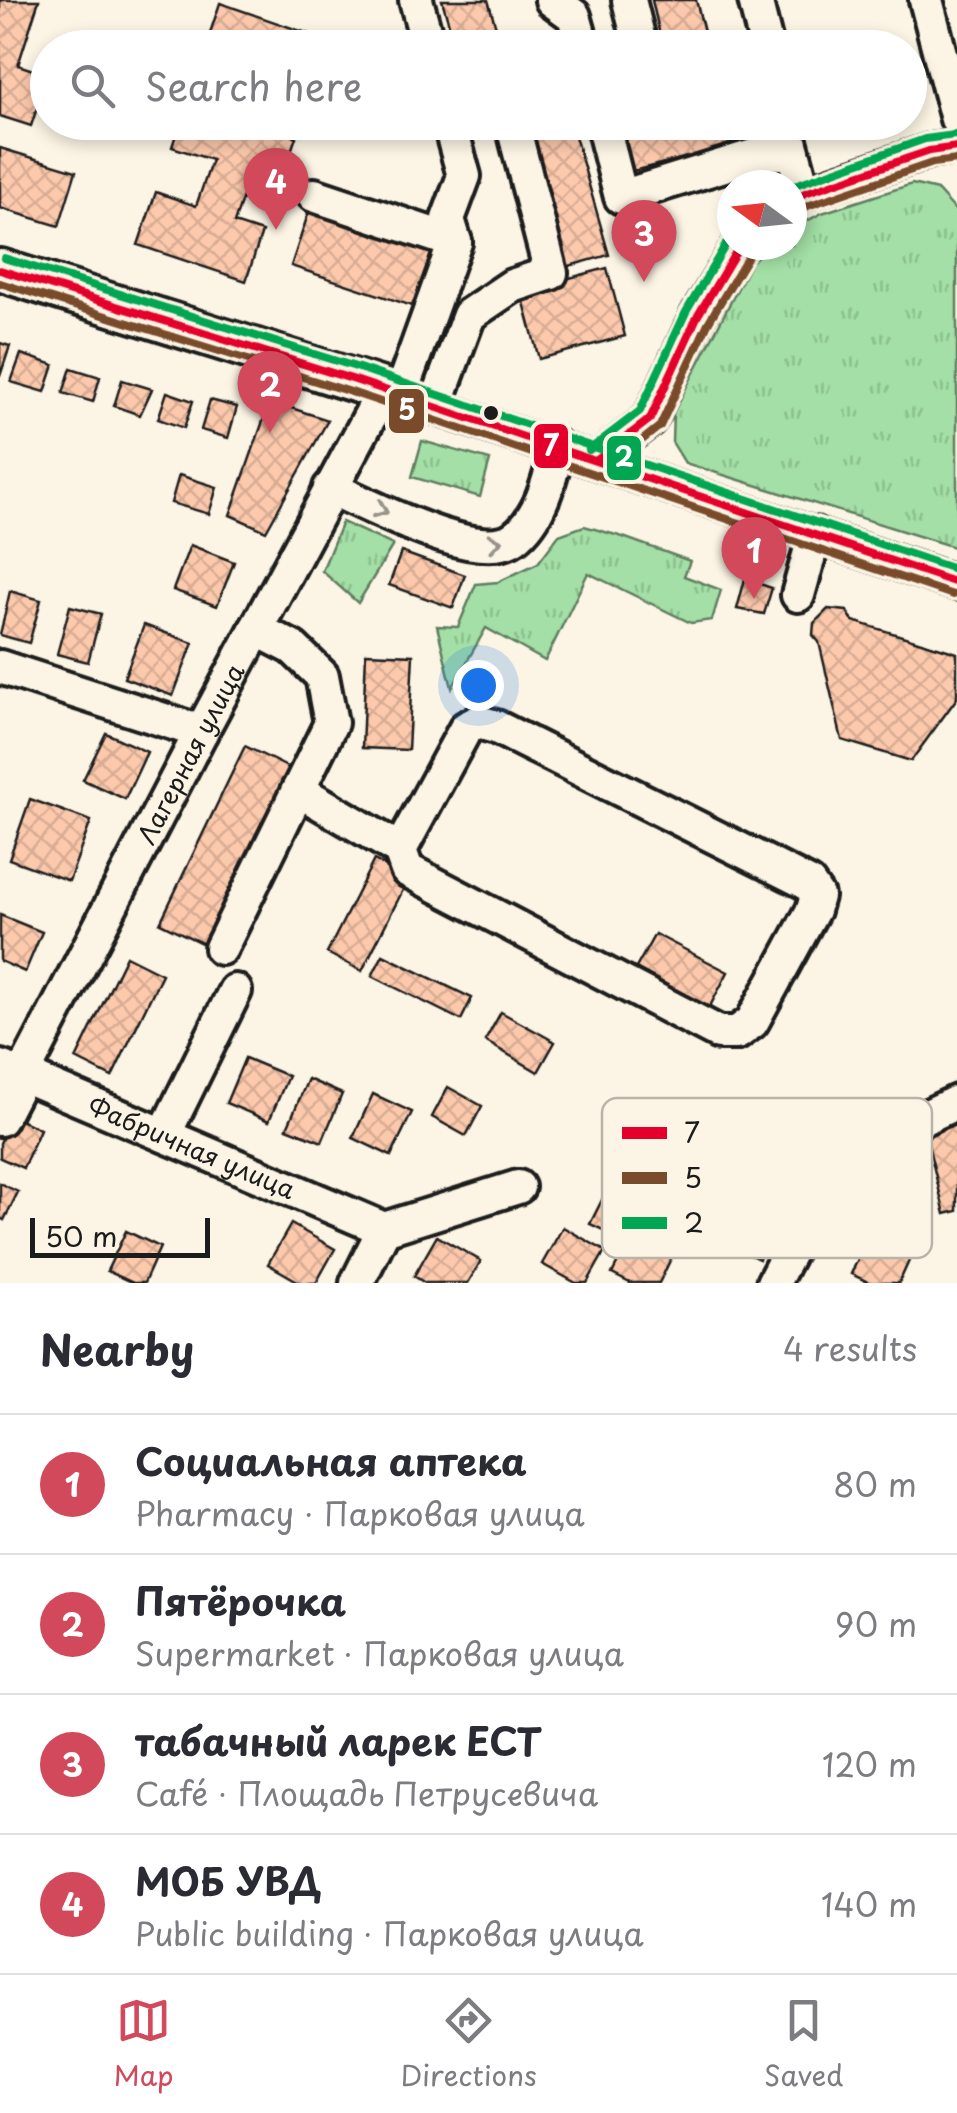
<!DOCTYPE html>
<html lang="en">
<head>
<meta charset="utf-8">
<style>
  body { margin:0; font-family:"Playpen Sans",sans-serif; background:#f2f2f3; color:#2b2b33 }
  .compass { position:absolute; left:717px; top:170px; width:90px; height:90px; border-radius:50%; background:#fff; box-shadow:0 5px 15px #0003; rotate:285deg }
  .scale { position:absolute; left:30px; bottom:25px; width:180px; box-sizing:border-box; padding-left:10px; border:5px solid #1c1c1c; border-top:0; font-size:28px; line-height:35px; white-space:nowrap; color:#1c1c1c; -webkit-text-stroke:8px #fcf5e5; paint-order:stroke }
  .you { position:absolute; left:478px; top:685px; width:35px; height:35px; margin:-25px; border:8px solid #fff; border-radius:50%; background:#1a73e8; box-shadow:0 0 0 15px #1a73e833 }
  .badge { display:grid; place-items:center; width:65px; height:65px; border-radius:50%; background:#d1495b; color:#fff; font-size:32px; font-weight:700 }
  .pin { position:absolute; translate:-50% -82px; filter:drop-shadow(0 2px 5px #0008) }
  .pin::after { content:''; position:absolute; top:52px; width:35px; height:30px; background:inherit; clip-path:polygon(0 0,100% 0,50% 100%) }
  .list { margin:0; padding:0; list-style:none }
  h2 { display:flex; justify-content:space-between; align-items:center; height:130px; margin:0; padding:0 40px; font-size:42px }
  h2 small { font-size:32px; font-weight:400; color:#7c7c81 }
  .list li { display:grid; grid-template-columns:65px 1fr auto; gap:30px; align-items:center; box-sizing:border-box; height:140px; padding:0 40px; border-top:2px solid #e1e1e2 }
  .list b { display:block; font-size:38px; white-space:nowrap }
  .list p { margin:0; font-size:32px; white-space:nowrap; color:#7c7c81 }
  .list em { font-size:32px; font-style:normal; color:#7c7c81 }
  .icon { flex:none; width:55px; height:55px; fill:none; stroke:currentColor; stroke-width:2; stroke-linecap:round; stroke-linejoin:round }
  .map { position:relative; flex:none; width:957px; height:1283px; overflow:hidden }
  .search { position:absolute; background:#fff; box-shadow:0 5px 15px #0003; left:30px; right:30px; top:30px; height:110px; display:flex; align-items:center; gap:25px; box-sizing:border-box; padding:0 35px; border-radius:55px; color:#7c7c81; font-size:38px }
  .sheet { height:690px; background:#fff }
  nav { display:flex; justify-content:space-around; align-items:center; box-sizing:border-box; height:140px; border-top:2px solid #e1e1e2; background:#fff; font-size:28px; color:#7c7c81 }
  nav a { display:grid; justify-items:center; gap:5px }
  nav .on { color:#d1495b }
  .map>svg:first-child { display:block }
  .grass { fill:url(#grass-tufts); stroke:#607e61; stroke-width:2.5 }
  .building { fill:url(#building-cross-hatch); stroke:#1c1c1c; stroke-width:2.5 }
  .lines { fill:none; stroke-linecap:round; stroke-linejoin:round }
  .minor-casing { stroke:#1c1c1c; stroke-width:40 }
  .major-casing { stroke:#1c1c1c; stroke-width:48 }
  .minor { stroke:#fcf5e5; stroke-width:32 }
  .major { stroke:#fcf5e5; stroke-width:40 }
  .bus-1-casing { stroke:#fcf5e5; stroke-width:15 }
  .bus-2-casing { stroke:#fcf5e5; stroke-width:15 }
  .bus-3-casing { stroke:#fcf5e5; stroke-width:15 }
  .bus-1 { stroke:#e4002b; stroke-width:8 }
  .bus-2 { stroke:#7a4b2a; stroke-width:8 }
  .bus-3 { stroke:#00a651; stroke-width:8 }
  .oneway { stroke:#97938b }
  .bus-dot { fill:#1c1c1c; stroke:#fcf5e5; stroke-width:4 }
  .labels { text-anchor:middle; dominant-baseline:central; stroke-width:8; stroke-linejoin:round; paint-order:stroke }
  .street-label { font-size:25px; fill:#1c1c1c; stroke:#fcf5e5 }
  .key { fill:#fcf5e5; stroke:#b9b4a9; stroke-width:2.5 }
  .key-label { font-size:28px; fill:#1c1c1c }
  .line-badge { stroke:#fcf5e5; stroke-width:4 }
  .badge-label { font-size:28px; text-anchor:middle; font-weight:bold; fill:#fff }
</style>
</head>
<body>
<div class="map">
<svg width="957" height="1283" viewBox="0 0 957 1283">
  <defs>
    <pattern id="grass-tufts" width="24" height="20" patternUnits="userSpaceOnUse" patternTransform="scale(2.5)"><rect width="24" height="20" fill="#a3dfa6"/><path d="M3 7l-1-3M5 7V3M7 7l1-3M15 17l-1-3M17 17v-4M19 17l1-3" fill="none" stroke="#8cbf8e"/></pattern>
    <pattern id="building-cross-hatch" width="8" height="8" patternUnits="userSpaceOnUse" patternTransform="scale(2.5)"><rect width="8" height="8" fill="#fdc9ad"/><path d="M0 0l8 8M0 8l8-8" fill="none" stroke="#d8ac94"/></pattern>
  </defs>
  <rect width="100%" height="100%" fill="#fcf5e5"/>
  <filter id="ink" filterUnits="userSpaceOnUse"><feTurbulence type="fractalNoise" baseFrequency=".01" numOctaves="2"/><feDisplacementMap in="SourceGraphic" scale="20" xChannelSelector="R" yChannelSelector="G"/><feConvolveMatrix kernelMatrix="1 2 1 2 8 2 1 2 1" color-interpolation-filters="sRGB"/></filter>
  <g filter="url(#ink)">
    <g class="grass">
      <path d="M 912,184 L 937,190 L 957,212 L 957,548 L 685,463 L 672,442 L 673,413 L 751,263 L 768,245 L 792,245 L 792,229 L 822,213 Z"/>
      <path d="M 422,441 L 490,460 L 480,497 L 412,477 Z"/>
      <path d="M 342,522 L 393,545 L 358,603 L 322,571 Z"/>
      <path d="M 584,526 L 623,537 L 690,561 L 684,576 L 721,590 L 712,620 L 691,623 L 588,573 L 545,661 L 486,628 L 452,688 L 437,626 L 458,627 L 476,584 L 498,582 L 538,563 L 559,535 Z"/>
    </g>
    <g class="building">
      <path d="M 0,0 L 39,0 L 18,65 L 48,75 L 31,126 L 0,116 Z"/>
      <path d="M 442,0 L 488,0 L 502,48 L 456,48 Z"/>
      <path d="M 652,0 L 696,0 L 708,48 L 663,48 Z"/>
      <path d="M 220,3 L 327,40 L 325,48 L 205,48 Z"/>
      <path d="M 180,122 L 268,122 L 267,127 L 296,137 L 280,183 L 251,173 L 234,223 L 262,232 L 246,281 L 138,245 L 156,192 L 196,206 L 212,160 L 172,147 Z"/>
      <path d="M 520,122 L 571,122 L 609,255 L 562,268 Z"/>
      <path d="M 609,122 L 733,122 L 739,144 L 621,174 Z"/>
      <path d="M 0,148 L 76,171 L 59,226 L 0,208 Z"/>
      <path d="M 312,202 L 442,245 L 421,309 L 291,266 Z"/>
      <path d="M 607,268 L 625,336 L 539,359 L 521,291 Z"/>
      <path d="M 0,343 L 10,346 L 0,376 Z"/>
      <path d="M 21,354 L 54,365 L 45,392 L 11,382 Z"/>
      <path d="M 71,368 L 100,377 L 93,402 L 63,393 Z"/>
      <path d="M 122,380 L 152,389 L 140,415 L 114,406 Z"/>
      <path d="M 167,392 L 193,401 L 184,428 L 158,419 Z"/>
      <path d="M 210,400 L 237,407 L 228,438 L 201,430 Z"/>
      <path d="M 270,401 L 328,420 L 266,531 L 230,515 Z"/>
      <path d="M 179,475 L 217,487 L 209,514 L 171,503 Z"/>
      <path d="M 190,545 L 234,562 L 217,606 L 173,590 Z"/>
      <path d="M 401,552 L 465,575 L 453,608 L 389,585 Z"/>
      <path d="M 745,579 L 772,588 L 764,614 L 737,609 Z"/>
      <path d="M 10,591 L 41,600 L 29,643 L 0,635 Z"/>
      <path d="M 70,606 L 101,614 L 88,662 L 57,654 Z"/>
      <path d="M 828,609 L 847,611 L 853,621 L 957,653 L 957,698 L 911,761 L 842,740 L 819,642 L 813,635 L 814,623 Z"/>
      <path d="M 144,625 L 193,643 L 173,696 L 124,678 Z"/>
      <path d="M 366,653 L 413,655 L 408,750 L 362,748 Z"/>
      <path d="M 106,733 L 147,752 L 125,799 L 83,780 Z"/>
      <path d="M 245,746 L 299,773 L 214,949 L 160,923 Z"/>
      <path d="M 30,799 L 91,821 L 69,881 L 9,859 Z"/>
      <path d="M 374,860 L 409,878 L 362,971 L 327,953 Z"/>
      <path d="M 0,915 L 42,932 L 25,972 L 0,961 Z"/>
      <path d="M 655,934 L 728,972 L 709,1008 L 636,968 Z"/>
      <path d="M 383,955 L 472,998 L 461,1020 L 372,976 Z"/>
      <path d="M 126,956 L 162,974 L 112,1077 L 76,1059 Z"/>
      <path d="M 501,1012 L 555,1042 L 538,1072 L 485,1041 Z"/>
      <path d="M 245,1058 L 288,1076 L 269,1121 L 226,1103 Z"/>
      <path d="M 308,1079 L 342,1094 L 322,1142 L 287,1128 Z"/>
      <path d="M 448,1087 L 482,1106 L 466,1136 L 432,1117 Z"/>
      <path d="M 373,1094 L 412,1112 L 391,1156 L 353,1138 Z"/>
      <path d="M 12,1116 L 40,1129 L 23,1168 L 0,1158 L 0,1143 Z"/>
      <path d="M 957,1125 L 957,1211 L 945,1214 L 925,1132 Z"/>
      <path d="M 0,1183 L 18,1192 L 4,1220 L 0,1218 Z"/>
      <path d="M 610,1184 L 633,1196 L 614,1235 L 590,1224 Z"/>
      <path d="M 731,1185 L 782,1208 L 759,1259 L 708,1235 Z"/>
      <path d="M 879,1214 L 921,1234 L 899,1283 L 870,1283 L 851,1274 Z"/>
      <path d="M 640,1218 L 681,1238 L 659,1283 L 630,1283 L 612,1274 Z"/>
      <path d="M 291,1224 L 335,1249 L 316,1283 L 301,1283 L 268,1264 Z"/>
      <path d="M 563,1227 L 605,1251 L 587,1283 L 576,1283 L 542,1264 Z"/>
      <path d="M 126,1231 L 160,1247 L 144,1283 L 133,1283 L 107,1271 Z"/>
      <path d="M 437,1236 L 481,1261 L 468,1283 L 425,1283 L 414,1276 Z"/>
    </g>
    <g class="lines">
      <g class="minor-casing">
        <g id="minor">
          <path d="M 416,0 L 429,48"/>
          <path d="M 552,0 L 574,16 L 583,48"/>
          <path d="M 629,0 L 641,48"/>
          <path d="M 755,0 L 767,48"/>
          <path d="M 926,0 L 957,119"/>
          <path d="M 602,122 L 621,197 L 763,153 L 793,153"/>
          <path d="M 785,122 L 799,174"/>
          <path d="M 314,195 L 455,242"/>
          <path d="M 792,200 L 805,193 L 929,151 L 957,147"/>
          <path d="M 400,395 L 455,242 L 448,219 L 464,176 L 449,122"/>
          <path d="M 435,407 L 469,315 L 512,286 L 551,273 L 512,122"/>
          <path d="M 597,460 L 650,419 L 697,317 L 740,245"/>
          <path d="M 330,488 C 368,504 478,564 514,538 C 541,518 550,478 558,447"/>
          <path d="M 798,595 L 815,534"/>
          <path d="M 0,667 L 201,732"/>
          <path d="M 298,790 L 400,850 L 407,870 L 719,1033 L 737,1033 L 752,1022 L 813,910 L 817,896 L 809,884 L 496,727 L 478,722 L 466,728 L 400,850"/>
          <path d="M 221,948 L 331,723 L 322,676 L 293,648 L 256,629"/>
          <path id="s1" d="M 0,1067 L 23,1075 L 384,1229"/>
          <path id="s2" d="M 0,1119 L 201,732 L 384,390 L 957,583"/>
          <path d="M 164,1135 L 235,991"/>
          <path d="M 384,1229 L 518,1187"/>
          <path d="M 357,1283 L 384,1229"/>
          <path d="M 773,1283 L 838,1159 L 957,1102"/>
        </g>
      </g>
      <g class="major-casing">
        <path id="major" d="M 0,270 L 384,390"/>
      </g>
      <use href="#minor" class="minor"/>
      <use href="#major" class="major"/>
      <g class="bus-1-casing">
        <g id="bus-1">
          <path d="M 792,200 L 805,193 L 929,151 L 957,147"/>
          <path d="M 0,270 L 355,380 L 957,583"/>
          <path d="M 597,460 L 650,419 L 697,317 L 740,245"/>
        </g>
      </g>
      <g class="bus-2-casing">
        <g id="bus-2">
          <path d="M 798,211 L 810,205 L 932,163 L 957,160"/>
          <path d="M 0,283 L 351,392 L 953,595"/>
          <path d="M 605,470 L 660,426 L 708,323 L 751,251"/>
        </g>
      </g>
      <g class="bus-3-casing">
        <g id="bus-3">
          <path d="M 792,186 L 925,139 L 955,135"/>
          <path d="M 4,258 L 359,368 L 957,570"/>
          <path d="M 589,450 L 640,411 L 686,312 L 729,239"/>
        </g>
      </g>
      <use href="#bus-1" class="bus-1"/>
      <use href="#bus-2" class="bus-2"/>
      <use href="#bus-3" class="bus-3"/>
    </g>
    <defs><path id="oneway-chevron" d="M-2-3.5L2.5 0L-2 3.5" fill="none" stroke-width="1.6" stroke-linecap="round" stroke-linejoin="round" transform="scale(2.5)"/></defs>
    <g class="oneway">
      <use href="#oneway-chevron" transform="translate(381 510) rotate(23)"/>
      <use href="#oneway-chevron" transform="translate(495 542) rotate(-9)"/>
    </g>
  </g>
  <circle class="bus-dot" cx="491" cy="413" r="9"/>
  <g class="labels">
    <g class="street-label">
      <text stroke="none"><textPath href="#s2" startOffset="412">Лагерная улица</textPath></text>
      <text stroke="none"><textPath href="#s1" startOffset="208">Фабричная улица</textPath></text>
    </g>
  </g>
  <rect x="602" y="1098" width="330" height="160" rx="15" class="key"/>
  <rect x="622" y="1127" width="45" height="12" fill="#e4002b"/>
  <rect x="622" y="1172" width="45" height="12" fill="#7a4b2a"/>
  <rect x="622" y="1217" width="45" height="12" fill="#00a651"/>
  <g class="key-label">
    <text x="684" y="1143">7</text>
    <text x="684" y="1188">5</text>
    <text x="684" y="1233">2</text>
  </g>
  <g class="line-badge">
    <rect x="387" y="387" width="39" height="48" rx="10" fill="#7a4b2a"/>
    <rect x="532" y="422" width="38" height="48" rx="10" fill="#e4002b"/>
    <rect x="605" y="434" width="38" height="48" rx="10" fill="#00a651"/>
  </g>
  <g class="badge-label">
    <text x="407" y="420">5</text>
    <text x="551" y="456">7</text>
    <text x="624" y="467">2</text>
  </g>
</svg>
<svg class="compass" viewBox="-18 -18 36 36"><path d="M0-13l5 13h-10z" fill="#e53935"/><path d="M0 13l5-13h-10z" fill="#7c7c81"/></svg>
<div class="scale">50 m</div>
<div class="you"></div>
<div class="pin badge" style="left:754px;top:599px">1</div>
<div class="pin badge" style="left:270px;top:433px">2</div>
<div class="pin badge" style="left:644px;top:282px">3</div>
<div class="pin badge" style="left:276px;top:230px">4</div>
<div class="search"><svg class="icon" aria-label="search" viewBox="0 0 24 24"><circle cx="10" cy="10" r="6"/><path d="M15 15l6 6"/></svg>Search here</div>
</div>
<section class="sheet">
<h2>Nearby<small>4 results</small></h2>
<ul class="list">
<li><span class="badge">1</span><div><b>Социальная аптека</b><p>Pharmacy · Парковая улица</p></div><em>80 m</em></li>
<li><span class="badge">2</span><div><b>Пятёрочка</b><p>Supermarket · Парковая улица</p></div><em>90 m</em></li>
<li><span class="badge">3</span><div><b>табачный ларек ЕСТ</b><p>Café · Площадь Петрусевича</p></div><em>120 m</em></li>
<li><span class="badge">4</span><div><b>МОБ УВД</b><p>Public building · Парковая улица</p></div><em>140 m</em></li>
</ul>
</section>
<nav>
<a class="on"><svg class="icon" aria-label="map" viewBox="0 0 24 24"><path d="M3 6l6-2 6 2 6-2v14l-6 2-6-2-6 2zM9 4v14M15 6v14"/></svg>Map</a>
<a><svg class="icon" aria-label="directions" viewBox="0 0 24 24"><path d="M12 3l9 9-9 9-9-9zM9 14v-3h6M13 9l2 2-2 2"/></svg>Directions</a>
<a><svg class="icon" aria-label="saved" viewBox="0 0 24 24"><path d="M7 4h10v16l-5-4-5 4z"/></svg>Saved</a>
</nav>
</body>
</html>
